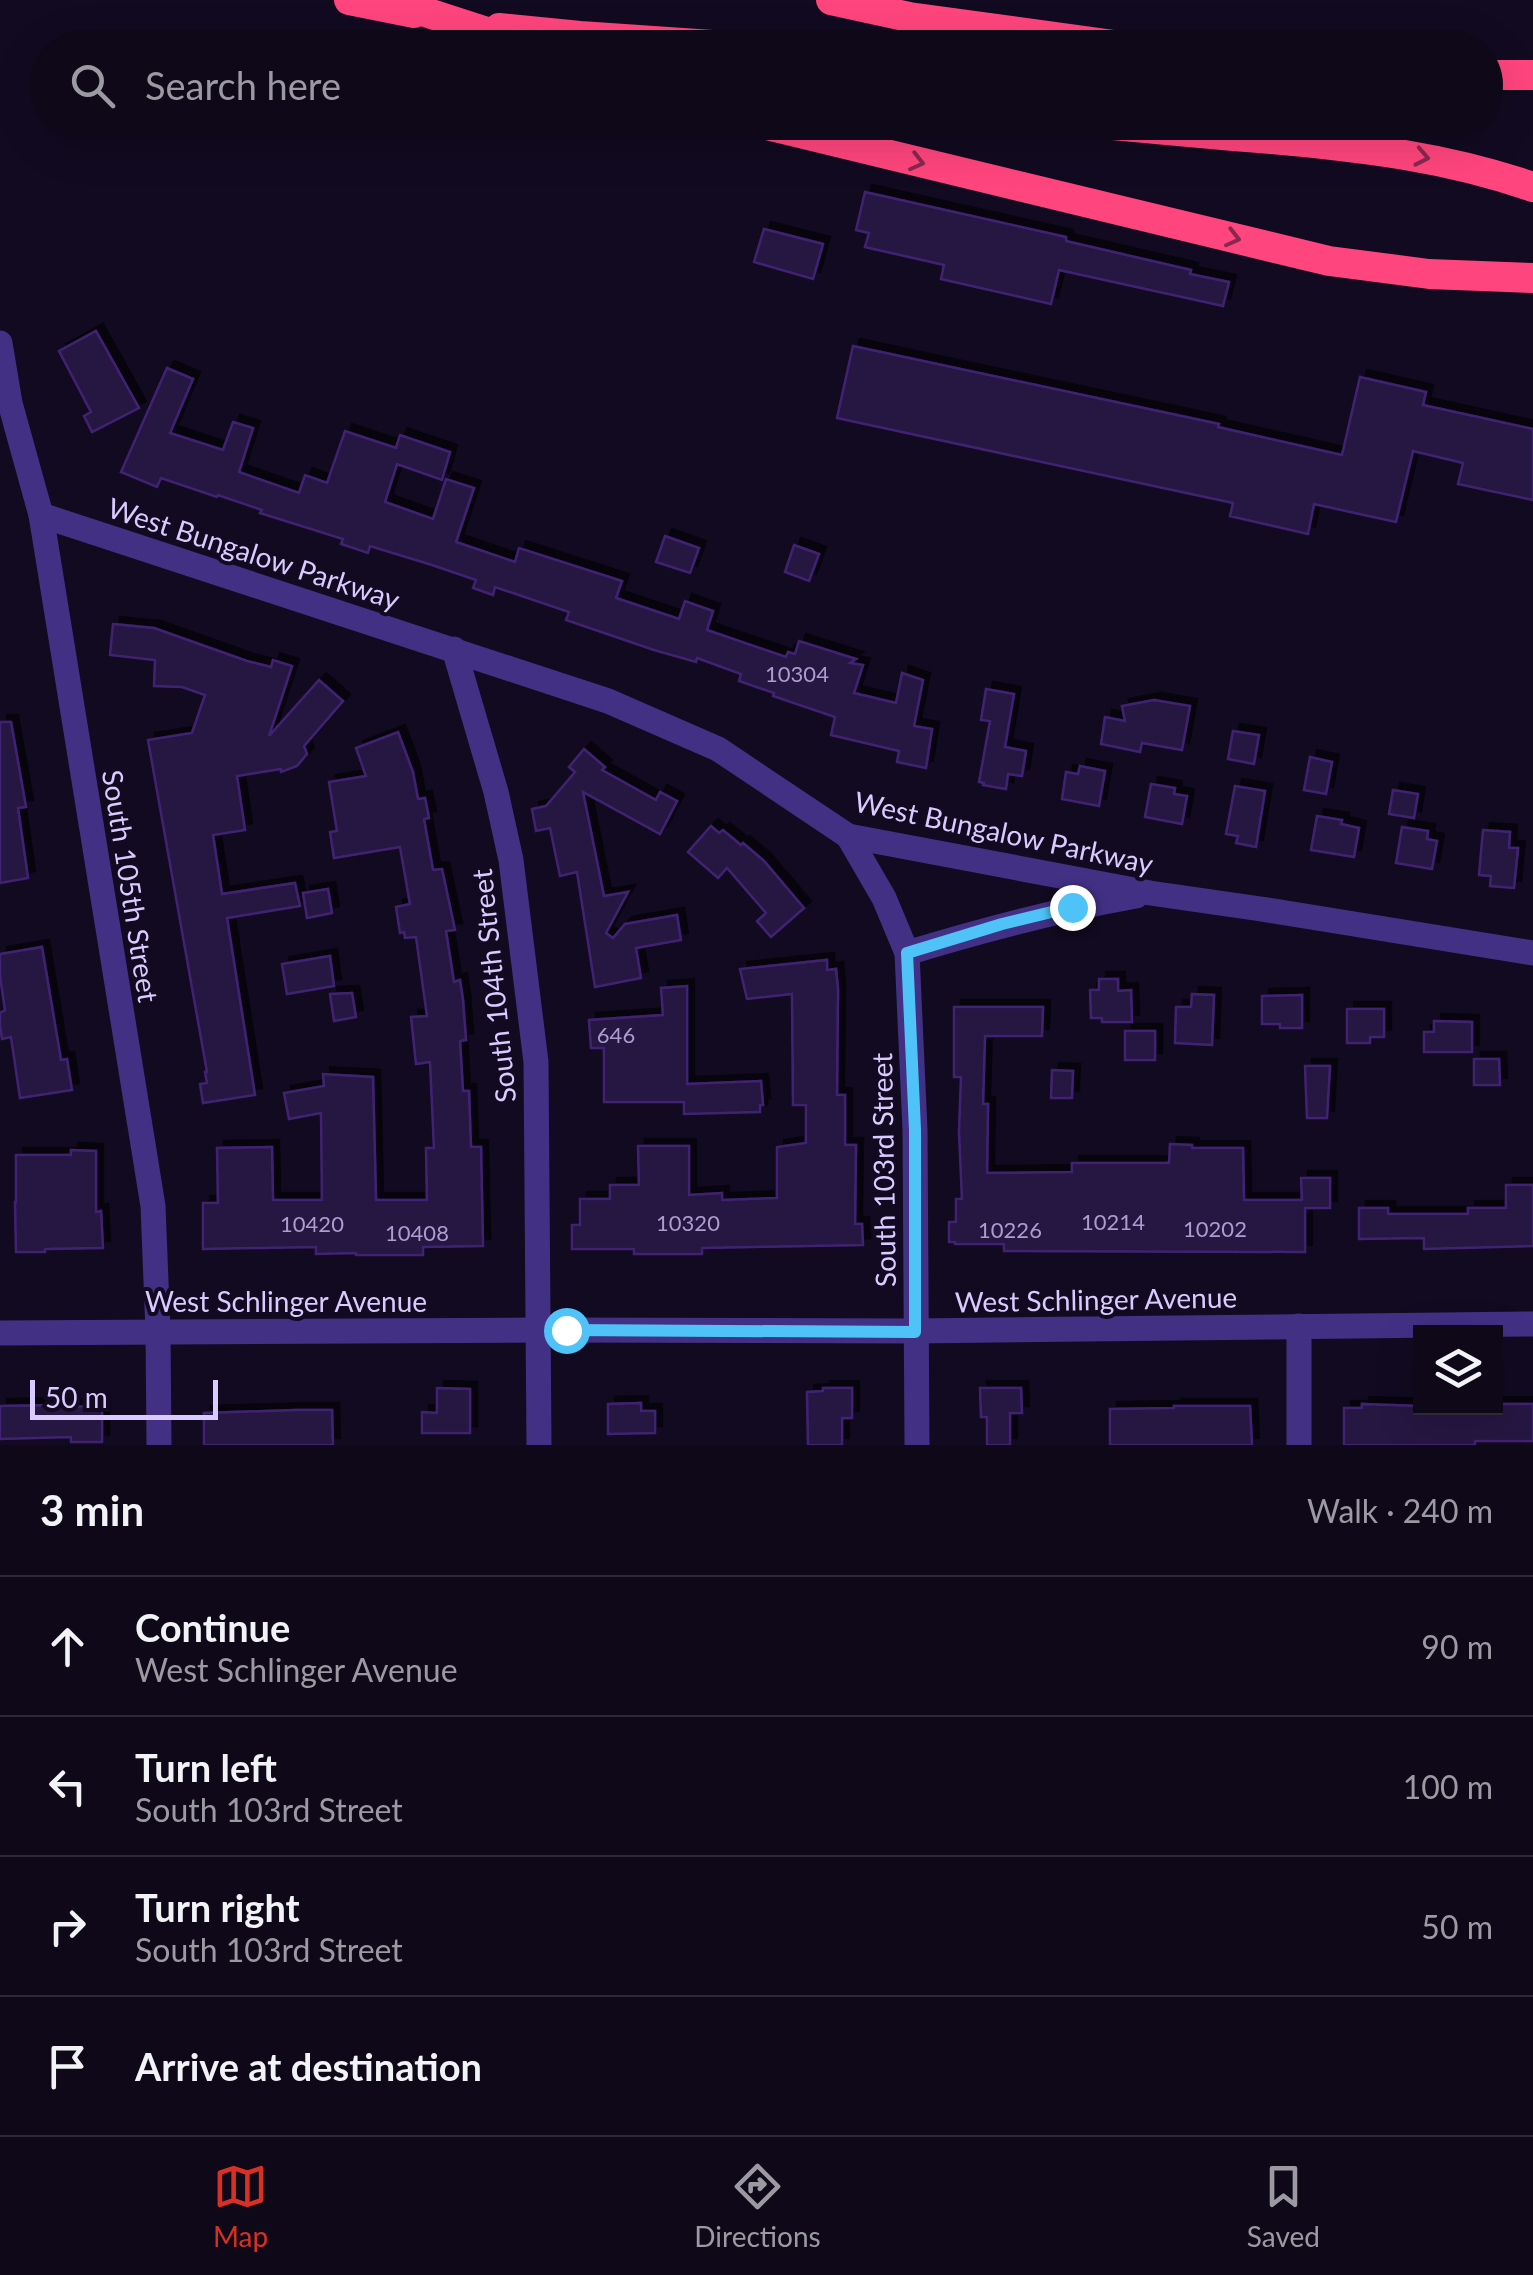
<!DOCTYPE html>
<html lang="en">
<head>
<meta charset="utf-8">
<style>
  body { margin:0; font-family:Lato,sans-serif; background:#171121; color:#f1f3f6 }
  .controls { position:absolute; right:30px; bottom:30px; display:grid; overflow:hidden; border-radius:0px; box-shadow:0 10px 40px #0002 }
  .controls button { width:90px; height:90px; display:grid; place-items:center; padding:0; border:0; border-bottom:2px solid #2e2937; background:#0e0818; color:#f1f3f6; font:50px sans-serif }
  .scale { position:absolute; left:30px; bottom:25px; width:188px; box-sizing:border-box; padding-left:10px; border:5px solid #d9caff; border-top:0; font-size:28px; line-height:35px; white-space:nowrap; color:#d9caff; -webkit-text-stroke:8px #120a20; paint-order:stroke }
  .stop { position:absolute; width:30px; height:30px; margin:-22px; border:8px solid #4fc3f7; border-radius:50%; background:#fff }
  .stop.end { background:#4fc3f7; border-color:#fff; box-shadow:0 2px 10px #0008 }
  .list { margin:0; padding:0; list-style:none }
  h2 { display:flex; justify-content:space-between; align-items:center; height:130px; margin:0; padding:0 40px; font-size:42px }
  h2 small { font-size:32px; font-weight:400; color:#9b9aa2 }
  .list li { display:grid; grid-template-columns:65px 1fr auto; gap:30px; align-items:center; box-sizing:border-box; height:140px; padding:0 40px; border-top:2px solid #2e2937 }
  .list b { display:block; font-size:38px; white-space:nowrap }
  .list p { margin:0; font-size:32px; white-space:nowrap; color:#9b9aa2 }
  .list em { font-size:32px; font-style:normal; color:#9b9aa2 }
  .icon { flex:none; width:55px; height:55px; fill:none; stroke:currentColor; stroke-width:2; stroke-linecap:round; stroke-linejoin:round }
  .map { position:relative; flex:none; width:1533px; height:1445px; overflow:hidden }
  .search { position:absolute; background:#0e0818; box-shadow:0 10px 40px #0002; left:30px; right:30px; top:30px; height:110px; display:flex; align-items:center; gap:25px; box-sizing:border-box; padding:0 35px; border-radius:55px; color:#9b9aa2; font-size:38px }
  .sheet { height:690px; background:#0e0818 }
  nav { display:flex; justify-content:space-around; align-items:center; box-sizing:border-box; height:140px; border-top:2px solid #2e2937; background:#0e0818; font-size:28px; color:#9b9aa2 }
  nav a { display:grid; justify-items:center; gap:5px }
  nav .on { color:#d93025 }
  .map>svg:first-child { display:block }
  .building { fill:#261443; stroke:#412472; stroke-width:2.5; filter:url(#shadow) }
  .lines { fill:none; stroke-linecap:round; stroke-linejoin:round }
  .minor { stroke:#423085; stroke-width:25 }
  .highway { stroke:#ff457d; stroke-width:30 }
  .highway-bridge { stroke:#ff457d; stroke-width:30 }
  .oneway { stroke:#88284e }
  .route { stroke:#4fc3f7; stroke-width:12 }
  .labels { text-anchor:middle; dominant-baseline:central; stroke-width:8; stroke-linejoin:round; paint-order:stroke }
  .number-label { font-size:22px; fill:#ac9cd0 }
  .street-label { font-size:28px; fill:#d9caff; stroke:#120a20 }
</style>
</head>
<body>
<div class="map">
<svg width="1533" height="1445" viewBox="0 0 1533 1445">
  <defs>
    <filter id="shadow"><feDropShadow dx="7" dy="-7" stdDeviation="0" flood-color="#0009"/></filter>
  </defs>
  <rect width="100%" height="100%" fill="#120a20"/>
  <g class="building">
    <path d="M 865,192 L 1066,237 L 1066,241 L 1191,270 L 1190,274 L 1229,282 L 1223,306 L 1059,270 L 1051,304 L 941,279 L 944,265 L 865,247 L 869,233 L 856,230 Z"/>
    <path d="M 764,229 L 823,244 L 813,279 L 754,262 Z"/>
    <path d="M 96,331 L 139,408 L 92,432 L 84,416 L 91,412 L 59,351 Z"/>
    <path d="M 853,346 L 1219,424 L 1218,427 L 1342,455 L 1360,377 L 1426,392 L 1423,405 L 1533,429 L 1533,500 L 1458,484 L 1463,463 L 1413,451 L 1396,522 L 1314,504 L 1308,534 L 1230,516 L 1233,503 L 837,418 Z"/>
    <path d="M 167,368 L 193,379 L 170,433 L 223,450 L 233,422 L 253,428 L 239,472 L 299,493 L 305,475 L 327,483 L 345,431 L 396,448 L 400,435 L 450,452 L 442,480 L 397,464 L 385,502 L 433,519 L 446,479 L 474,488 L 456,542 L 515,562 L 519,548 L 622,581 L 616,598 L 679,619 L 685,601 L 713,611 L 707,630 L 786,657 L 788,652 L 795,654 L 799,641 L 856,659 L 850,663 L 863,665 L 854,693 L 896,703 L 902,673 L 923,680 L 914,726 L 932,729 L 926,768 L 897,762 L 899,751 L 831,735 L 835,717 L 773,696 L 774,693 L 739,681 L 741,674 L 697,658 L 696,662 L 654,650 L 566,620 L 569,612 L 495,587 L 493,595 L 473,588 L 476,580 L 432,565 L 370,546 L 368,553 L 341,544 L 343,539 L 260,513 L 262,510 L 218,495 L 217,497 L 161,478 L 157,487 L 121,472 Z"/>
    <path d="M 665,536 L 699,548 L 690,573 L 656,562 Z"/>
    <path d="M 794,545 L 819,554 L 809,581 L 785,572 Z"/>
    <path d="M 113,624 L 154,628 L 247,661 L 271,667 L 273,660 L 292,666 L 269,736 L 319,680 L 343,701 L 304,746 L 307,754 L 297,766 L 281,772 L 281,769 L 237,776 L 245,830 L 213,835 L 222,894 L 295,883 L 300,906 L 227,918 L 255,1095 L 203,1103 L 200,1084 L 207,1083 L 205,1072 L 207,1072 L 148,740 L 192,733 L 205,695 L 182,687 L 154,686 L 155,660 L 110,655 Z"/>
    <path d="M 986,689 L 1014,694 L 1005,747 L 1026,751 L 1022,776 L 1008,774 L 1006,789 L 983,785 L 984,783 L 979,782 L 990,721 L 981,720 Z"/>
    <path d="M 1154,700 L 1190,706 L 1182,750 L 1142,743 L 1140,752 L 1101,744 L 1105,717 L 1125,721 L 1122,706 Z"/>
    <path d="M 0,722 L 11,722 L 26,807 L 18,808 L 28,878 L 0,883 Z"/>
    <path d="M 1233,731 L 1259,735 L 1254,764 L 1228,759 Z"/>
    <path d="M 398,732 L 413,772 L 418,799 L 425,798 L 429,818 L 424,819 L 433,870 L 442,869 L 455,930 L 446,931 L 454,982 L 460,980 L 463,1000 L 466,1040 L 460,1041 L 463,1091 L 469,1091 L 471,1147 L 481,1147 L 483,1246 L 423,1247 L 423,1255 L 356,1255 L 356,1253 L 316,1254 L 316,1247 L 203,1249 L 203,1203 L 218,1203 L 217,1148 L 272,1147 L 273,1200 L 322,1200 L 321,1113 L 289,1119 L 284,1093 L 324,1086 L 323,1074 L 373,1077 L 376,1200 L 427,1200 L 426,1148 L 434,1148 L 430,1062 L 416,1064 L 411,1017 L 427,1016 L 416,937 L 405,938 L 404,932 L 400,933 L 396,907 L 410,904 L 400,847 L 334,858 L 330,832 L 337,831 L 329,782 L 366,776 L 356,748 Z"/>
    <path d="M 584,749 L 605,767 L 602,770 L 656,800 L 660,792 L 677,801 L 660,834 L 583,792 L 604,896 L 628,892 L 606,933 L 613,938 L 625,924 L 677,915 L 681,940 L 636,948 L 641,978 L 595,987 L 577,872 L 560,876 L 550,828 L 536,831 L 532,809 L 546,806 L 575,772 L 569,767 Z"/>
    <path d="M 1310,757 L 1332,762 L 1326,794 L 1304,790 Z"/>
    <path d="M 1080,766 L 1105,771 L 1099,806 L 1062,799 L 1066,772 L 1078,774 Z"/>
    <path d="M 1151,784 L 1175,788 L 1174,794 L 1187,796 L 1182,824 L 1145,817 Z"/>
    <path d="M 1235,786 L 1265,791 L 1256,847 L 1236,843 L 1238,836 L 1226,834 Z"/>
    <path d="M 1393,790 L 1418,794 L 1414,818 L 1389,814 Z"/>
    <path d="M 1317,816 L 1342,820 L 1341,824 L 1359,828 L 1354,857 L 1311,850 Z"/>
    <path d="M 711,826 L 719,833 L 723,830 L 741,845 L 743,843 L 764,861 L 804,908 L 771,937 L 757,921 L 766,913 L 727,868 L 718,878 L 688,852 Z"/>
    <path d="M 1402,827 L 1428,831 L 1427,839 L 1437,841 L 1432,869 L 1396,863 Z"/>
    <path d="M 1483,830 L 1510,832 L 1509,848 L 1518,848 L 1514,888 L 1490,886 L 1491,876 L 1479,875 Z"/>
    <path d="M 328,889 L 332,913 L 307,918 L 303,893 Z"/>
    <path d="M 42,947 L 61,1060 L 67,1059 L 72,1090 L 20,1098 L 11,1037 L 2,1039 L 0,1025 L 0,1013 L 5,1010 L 0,976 L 0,954 Z"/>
    <path d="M 330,956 L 334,986 L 287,994 L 282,964 Z"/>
    <path d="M 827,960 L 827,970 L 836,969 L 838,989 L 837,1095 L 845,1095 L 845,1145 L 856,1145 L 855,1224 L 862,1224 L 863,1245 L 702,1248 L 702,1254 L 634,1254 L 634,1249 L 572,1249 L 572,1225 L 580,1225 L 580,1199 L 610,1199 L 610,1185 L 639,1185 L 638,1146 L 689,1146 L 689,1195 L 722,1193 L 722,1200 L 777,1198 L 777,1147 L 806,1143 L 806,1105 L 793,1105 L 792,994 L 747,999 L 740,969 Z"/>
    <path d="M 1099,979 L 1118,979 L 1118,991 L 1131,990 L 1132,1022 L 1102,1022 L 1102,1018 L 1091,1018 L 1090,990 L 1099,990 Z"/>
    <path d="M 687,986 L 687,1084 L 761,1081 L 763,1105 L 760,1105 L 760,1112 L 684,1114 L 684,1102 L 604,1102 L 604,1048 L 591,1048 L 589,1020 L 663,1015 L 661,988 Z"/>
    <path d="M 352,993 L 356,1017 L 334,1021 L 330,994 Z"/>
    <path d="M 1192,994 L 1214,995 L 1212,1045 L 1175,1043 L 1176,1007 L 1191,1007 Z"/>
    <path d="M 1302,995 L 1302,1028 L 1280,1028 L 1280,1024 L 1262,1024 L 1262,996 Z"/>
    <path d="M 954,1007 L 1043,1007 L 1042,1036 L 985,1036 L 983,1104 L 988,1104 L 987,1173 L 1072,1172 L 1072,1163 L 1169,1163 L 1170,1144 L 1192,1145 L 1192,1148 L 1243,1148 L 1244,1200 L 1302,1200 L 1301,1178 L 1330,1178 L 1330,1208 L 1305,1208 L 1305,1252 L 1004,1251 L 1004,1244 L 955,1244 L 955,1242 L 949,1242 L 949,1222 L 956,1222 L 956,1199 L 962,1199 L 959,1132 L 961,1077 L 954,1077 Z"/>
    <path d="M 1347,1009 L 1384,1009 L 1384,1037 L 1370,1037 L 1370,1043 L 1347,1043 Z"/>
    <path d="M 1434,1021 L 1472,1022 L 1472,1052 L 1424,1052 L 1424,1032 L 1434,1032 Z"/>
    <rect x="1125" y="1031" width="30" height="29"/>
    <path d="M 1474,1059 L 1499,1059 L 1500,1085 L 1474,1085 Z"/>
    <path d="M 1305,1066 L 1330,1066 L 1327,1118 L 1307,1118 Z"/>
    <path d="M 1052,1070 L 1073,1071 L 1072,1098 L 1051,1098 Z"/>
    <path d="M 71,1150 L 96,1151 L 96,1212 L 101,1211 L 103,1248 L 45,1249 L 45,1252 L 16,1252 L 15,1202 L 16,1202 L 16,1155 L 71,1155 Z"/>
    <path d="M 1506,1185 L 1533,1185 L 1533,1246 L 1424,1249 L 1424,1238 L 1359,1239 L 1359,1208 L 1388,1208 L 1388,1214 L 1468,1214 L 1468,1208 L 1506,1208 Z"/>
    <path d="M 437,1388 L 470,1389 L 470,1433 L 422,1433 L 422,1412 L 437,1413 Z"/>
    <path d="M 823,1388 L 852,1388 L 852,1418 L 842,1418 L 842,1445 L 808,1445 L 807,1392 L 823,1391 Z"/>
    <path d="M 980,1388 L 1021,1388 L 1022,1413 L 1010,1413 L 1010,1445 L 987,1445 L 987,1417 L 981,1417 Z"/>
    <path d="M 641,1403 L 641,1411 L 655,1411 L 655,1433 L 608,1434 L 608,1404 Z"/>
    <path d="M 1362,1404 L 1420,1406 L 1420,1408 L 1496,1408 L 1496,1404 L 1533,1404 L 1533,1441 L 1475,1441 L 1475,1445 L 1344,1445 L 1344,1408 L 1362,1408 Z"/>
    <path d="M 57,1405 L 57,1407 L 102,1406 L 102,1442 L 71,1442 L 71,1437 L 0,1439 L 0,1406 Z"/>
    <path d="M 1174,1406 L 1250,1406 L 1252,1445 L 1110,1445 L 1110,1409 L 1174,1408 Z"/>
    <path d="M 296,1410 L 332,1410 L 333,1445 L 204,1445 L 204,1413 Z"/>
  </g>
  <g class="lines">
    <g class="minor">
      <path d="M 0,343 L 10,403 L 41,515 L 153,1206 L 158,1331 L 159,1445"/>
      <path d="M 41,515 L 608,701 L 718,749 L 848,836 L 1150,893 L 1261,909 L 1533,953"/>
      <path d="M 454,649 L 496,792 L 511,860 L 536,1062 L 539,1445"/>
      <path d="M 848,836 L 884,898 L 907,953 L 915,1130 L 917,1445"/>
      <path d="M 907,953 C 983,930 1057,910 1136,896"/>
      <path d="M 1299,1326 L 1299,1445"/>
      <path d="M 0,1333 L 538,1330 L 915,1331 L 1533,1324"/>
    </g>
    <g class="highway">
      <path d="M 349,0 L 414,13"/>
      <path d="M 831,0 L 909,17 L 1136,48"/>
      <path d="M 499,28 L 580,36 L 756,48"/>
      <path d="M 1486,75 L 1533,75"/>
      <path d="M 754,122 L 1329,261 L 1429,274 L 1533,278"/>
      <path d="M 1081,122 C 1144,128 1208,134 1271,139 C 1362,147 1446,157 1533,187"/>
    </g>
    <path class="highway-bridge" d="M 388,0 L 536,48"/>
  </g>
  <defs><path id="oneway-chevron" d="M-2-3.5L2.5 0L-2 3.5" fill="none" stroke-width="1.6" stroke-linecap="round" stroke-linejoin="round" transform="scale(2.5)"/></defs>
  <g class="oneway">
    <use href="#oneway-chevron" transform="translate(1422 157) rotate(11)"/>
    <use href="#oneway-chevron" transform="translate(917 162) rotate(14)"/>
    <use href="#oneway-chevron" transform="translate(1233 238) rotate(14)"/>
  </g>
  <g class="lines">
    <path class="route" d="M 566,1330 L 915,1332 L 915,1130 L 907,953 L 1002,924 L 1072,907"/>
  </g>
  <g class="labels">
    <g class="number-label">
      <text x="797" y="673">10304</text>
      <text x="616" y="1034">646</text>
      <text x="1113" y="1221">10214</text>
      <text x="688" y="1222">10320</text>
      <text x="312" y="1223">10420</text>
      <text x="1215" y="1228">10202</text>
      <text x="1010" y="1229">10226</text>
      <text x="417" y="1232">10408</text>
    </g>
    <g class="street-label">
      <text transform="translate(254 553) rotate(18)">West Bungalow Parkway</text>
      <text transform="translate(1004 832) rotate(12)">West Bungalow Parkway</text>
      <text transform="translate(131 886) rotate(81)">South 105th Street</text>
      <text transform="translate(493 986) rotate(-96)">South 104th Street</text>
      <text transform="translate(883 1170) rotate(-91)">South 103rd Street</text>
      <text transform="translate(1096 1299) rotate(-1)">West Schlinger Avenue</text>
      <text x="286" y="1301">West Schlinger Avenue</text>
    </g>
  </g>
</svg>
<div class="controls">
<button><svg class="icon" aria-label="layers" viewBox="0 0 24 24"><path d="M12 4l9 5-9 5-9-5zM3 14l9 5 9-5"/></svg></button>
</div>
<div class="scale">50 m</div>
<div class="stop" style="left:566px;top:1330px"></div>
<div class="stop end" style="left:1072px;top:907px"></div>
<div class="search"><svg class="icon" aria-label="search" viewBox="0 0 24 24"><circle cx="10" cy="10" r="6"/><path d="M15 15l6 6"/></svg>Search here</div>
</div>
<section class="sheet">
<h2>3 min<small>Walk · 240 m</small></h2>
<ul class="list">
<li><svg class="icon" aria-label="ahead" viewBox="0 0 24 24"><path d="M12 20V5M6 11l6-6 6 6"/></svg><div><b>Continue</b><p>West Schlinger Avenue</p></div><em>90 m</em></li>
<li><svg class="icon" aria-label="left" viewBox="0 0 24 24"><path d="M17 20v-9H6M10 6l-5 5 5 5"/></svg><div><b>Turn left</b><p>South 103rd Street</p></div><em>100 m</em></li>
<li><svg class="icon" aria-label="right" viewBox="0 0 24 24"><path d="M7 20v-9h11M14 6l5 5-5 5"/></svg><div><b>Turn right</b><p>South 103rd Street</p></div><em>50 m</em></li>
<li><svg class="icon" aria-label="arrive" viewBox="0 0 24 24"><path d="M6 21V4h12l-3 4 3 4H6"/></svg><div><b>Arrive at destination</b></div></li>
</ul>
</section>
<nav>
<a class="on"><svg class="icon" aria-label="map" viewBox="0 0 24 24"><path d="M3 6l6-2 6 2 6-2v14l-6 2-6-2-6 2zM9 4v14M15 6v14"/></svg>Map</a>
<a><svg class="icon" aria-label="directions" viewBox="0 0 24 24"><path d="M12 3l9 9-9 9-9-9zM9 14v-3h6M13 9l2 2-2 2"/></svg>Directions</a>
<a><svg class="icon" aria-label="saved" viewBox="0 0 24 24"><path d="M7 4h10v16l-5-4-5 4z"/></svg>Saved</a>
</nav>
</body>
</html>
